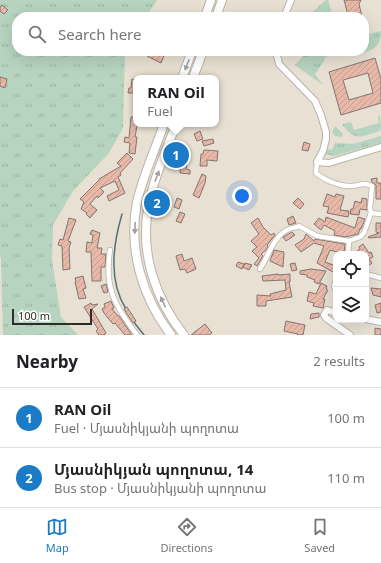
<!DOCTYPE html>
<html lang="en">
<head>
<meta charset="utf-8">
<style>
  body { margin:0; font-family:Georgia,"Noto Sans Armenian",serif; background:#f6f6f6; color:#202124 }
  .controls { position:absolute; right:12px; bottom:12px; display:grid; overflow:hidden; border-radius:8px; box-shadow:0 4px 16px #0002 }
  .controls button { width:36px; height:36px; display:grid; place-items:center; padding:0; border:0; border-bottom:1px solid #e0e0e0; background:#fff; color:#202124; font:20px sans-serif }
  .scale { position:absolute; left:12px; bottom:10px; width:80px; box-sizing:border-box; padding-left:4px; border:2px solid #2e2c27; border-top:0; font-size:11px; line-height:14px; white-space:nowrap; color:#2e2c27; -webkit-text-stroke:3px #fff; paint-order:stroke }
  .you { position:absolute; left:242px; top:196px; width:14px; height:14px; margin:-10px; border:3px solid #fff; border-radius:50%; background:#1a73e8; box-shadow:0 0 0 6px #1a73e833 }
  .badge { display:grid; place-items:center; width:26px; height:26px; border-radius:50%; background:#1c7bc7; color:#fff; font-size:13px; font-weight:700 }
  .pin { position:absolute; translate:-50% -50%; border:2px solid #fff; box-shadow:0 1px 4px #0006 }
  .popup { position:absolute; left:133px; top:75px; width:86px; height:52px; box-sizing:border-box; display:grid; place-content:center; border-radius:8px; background:#fff; filter:drop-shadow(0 1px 3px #0005); font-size:13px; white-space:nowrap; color:#757577 }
  .popup b { font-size:15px; color:#202124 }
  .popup::after { content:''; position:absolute; left:50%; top:100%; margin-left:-8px; border:8px solid transparent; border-top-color:#fff }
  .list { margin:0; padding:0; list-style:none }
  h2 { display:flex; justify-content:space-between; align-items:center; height:52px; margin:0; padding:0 16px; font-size:17px }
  h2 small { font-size:13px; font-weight:400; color:#757577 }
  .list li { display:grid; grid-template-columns:26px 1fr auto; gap:12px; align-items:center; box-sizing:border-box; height:60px; padding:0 16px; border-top:1px solid #e0e0e0 }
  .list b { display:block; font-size:15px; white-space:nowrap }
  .list p { margin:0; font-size:13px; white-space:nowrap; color:#757577 }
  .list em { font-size:13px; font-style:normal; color:#757577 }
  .icon { flex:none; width:22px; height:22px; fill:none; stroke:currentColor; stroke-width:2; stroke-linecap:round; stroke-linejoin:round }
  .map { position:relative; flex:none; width:381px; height:335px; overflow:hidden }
  .search { position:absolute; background:#fff; box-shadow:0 4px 16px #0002; left:12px; right:12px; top:12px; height:44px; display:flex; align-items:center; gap:10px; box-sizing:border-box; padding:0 14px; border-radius:16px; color:#757577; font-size:15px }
  .sheet { height:172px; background:#fff }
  nav { display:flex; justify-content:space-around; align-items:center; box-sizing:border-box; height:56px; border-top:1px solid #e0e0e0; background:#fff; font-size:11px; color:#757577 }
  nav a { display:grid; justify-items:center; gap:2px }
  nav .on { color:#1c7bc7 }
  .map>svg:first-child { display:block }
  .grass { fill:url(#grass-tufts) }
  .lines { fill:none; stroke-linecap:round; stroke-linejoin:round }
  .stream { stroke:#51737d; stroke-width:1.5 }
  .building { fill:url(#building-hatch); stroke:#837571; fill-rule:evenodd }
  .street-casing { stroke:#bab4a8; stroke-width:6 }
  .secondary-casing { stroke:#bab4a8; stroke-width:8 }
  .highway-casing { stroke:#bab4a8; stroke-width:10 }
  .street { stroke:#fff; stroke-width:4.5 }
  .secondary { stroke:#fff; stroke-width:6 }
  .highway { stroke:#fff; stroke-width:8 }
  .oneway { fill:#a1a09e }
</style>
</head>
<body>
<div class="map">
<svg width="381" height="335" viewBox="0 0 381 335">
  <defs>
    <pattern id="grass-tufts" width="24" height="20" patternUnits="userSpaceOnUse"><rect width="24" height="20" fill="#b6d4bf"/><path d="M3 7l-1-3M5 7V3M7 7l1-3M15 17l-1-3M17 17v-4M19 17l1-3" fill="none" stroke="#9db6a4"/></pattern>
    <pattern id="building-hatch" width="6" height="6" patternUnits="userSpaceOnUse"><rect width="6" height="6" fill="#e8b9a9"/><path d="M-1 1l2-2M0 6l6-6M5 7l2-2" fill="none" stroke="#c79f91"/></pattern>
  </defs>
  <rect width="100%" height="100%" fill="#e7e0d3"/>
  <g class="grass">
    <path d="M 0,0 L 157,0 L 146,17 L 17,17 L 17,51 L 125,51 L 123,128 L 109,153 L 73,191 L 53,225 L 52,260 L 61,317 L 78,335 L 3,335 L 1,258 L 0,256 Z"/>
    <path d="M 326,0 L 328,0 L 333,17 L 310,17 L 310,14 Z"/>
    <path d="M 381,31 C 381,45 375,51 361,52 L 361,51 L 364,51 L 364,35 Z"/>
    <path d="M 305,51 L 346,51 L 325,57 L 324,61 L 315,74 L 323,85 L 295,65 L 303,56 Z"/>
    <path d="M 380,116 L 381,127 L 380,131 C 360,137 355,142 342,124 L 351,122 L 354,130 L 379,123 L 378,117 Z"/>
    <path d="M 335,126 L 343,134 L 342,137 L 335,136 L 332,132 Z"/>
    <path d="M 381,136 L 381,143 L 334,156 L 325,154 L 327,149 L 332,150 L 335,143 L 353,144 Z"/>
  </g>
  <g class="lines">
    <g class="stream">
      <path d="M 122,214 C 113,245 108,280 126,309"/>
      <path d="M 133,321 L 144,335"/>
    </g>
  </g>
  <g class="building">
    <path d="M 344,0 L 361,0 L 359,4 L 362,17 L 344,17 L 347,11 Z"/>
    <path d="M 2,5 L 8,10 L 4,14 L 0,11 L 0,7 Z"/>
    <path d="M 149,51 L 166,51 L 161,63 L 147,56 Z"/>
    <path d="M 375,58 L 381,79 L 381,103 L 341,115 L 329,72 ZM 368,73 L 373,93 L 349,100 L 343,80 Z"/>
    <path d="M 0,77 L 7,79 L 5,88 L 0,86 Z"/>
    <path d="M 132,79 L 136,80 L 136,92 L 134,93 L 128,93 L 129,88 L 131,88 Z"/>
    <path d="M 131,117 L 136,117 L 137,126 L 135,137 L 137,137 L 135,154 L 129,153 L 130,143 L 124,142 L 125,137 L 129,138 Z"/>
    <path d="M 200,131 L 203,139 L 197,141 L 194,134 Z"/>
    <path d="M 213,139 L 214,143 L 204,146 L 202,141 Z"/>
    <path d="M 304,142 L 310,144 L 308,151 L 302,150 Z"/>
    <path d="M 204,150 L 218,151 L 217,161 L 207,160 L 207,166 L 200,166 L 201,154 L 203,154 Z"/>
    <path d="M 179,151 L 182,157 L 175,160 L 173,154 Z"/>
    <path d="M 127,153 L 133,159 L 120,173 L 121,175 L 118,177 L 125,193 L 109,201 L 107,196 L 119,190 L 115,181 L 100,188 L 104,192 L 98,198 L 97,196 L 90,204 L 97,210 L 90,218 L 86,214 L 87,213 L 81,209 L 84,202 L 80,199 L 99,180 L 99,179 L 121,166 L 117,163 Z"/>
    <path d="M 181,163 L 187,164 L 186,169 L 190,170 L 190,174 L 180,173 Z"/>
    <path d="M 202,174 L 206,176 L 205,183 L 199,198 L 193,195 Z"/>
    <path d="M 377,178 L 377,183 L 381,183 L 381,199 L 376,199 L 376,185 L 372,182 L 371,179 Z"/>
    <path d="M 327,194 L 335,197 L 336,194 L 344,196 L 340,210 L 349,211 L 348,217 L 327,213 L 329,207 L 323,206 Z"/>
    <path d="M 177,198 L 182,200 L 179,209 L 174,207 Z"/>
    <path d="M 298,198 L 304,204 L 300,209 L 293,203 Z"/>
    <path d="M 362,198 L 367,199 L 367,210 L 360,209 L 359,215 L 350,214 L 351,209 L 353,209 L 355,201 L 361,203 Z"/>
    <path d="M 180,212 L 185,214 L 181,223 L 176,221 Z"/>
    <path d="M 293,216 L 296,223 L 289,225 L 287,219 Z"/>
    <path d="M 326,217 L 355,228 L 358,217 L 365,219 L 361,229 L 360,229 L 358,234 L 346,237 L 334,235 L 335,231 L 324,225 L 321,230 L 314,224 L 319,218 L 325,222 Z"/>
    <path d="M 69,218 L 76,220 L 68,241 L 71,242 L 69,248 L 70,269 L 63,270 L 62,246 L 58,245 L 60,239 L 63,240 Z"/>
    <path d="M 258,218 L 263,227 L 271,235 L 274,233 L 275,235 L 267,245 L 268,246 L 266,250 L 261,254 L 263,256 L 257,266 L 254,264 L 259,258 L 252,251 L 257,247 L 251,241 L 259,234 L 251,223 Z"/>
    <path d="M 376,223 L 381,223 L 381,237 L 369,238 L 368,237 L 379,233 L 376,232 Z"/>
    <path d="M 92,230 L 100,233 L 97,248 L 102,248 L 101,254 L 106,254 L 105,267 L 101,267 L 101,281 L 92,281 L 91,252 L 86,252 L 87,242 L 92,243 L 93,235 L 90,234 Z"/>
    <path d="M 292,232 L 295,235 L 286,241 L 283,237 Z"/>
    <path d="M 306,234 L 314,241 L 315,239 L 345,244 L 344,254 L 330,250 L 325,262 L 333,265 L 336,258 L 336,272 L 334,271 L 333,272 L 317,263 L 324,246 L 314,243 L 301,252 L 295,245 L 304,239 Z"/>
    <path d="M 363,244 L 369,253 L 371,252 L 373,257 L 369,259 L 372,263 L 366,267 L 366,254 L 359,254 L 357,251 L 360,249 L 359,247 Z"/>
    <path d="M 274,250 L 284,252 L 283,267 L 270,261 Z"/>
    <path d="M 182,254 L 184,261 L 192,258 L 196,269 L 187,273 L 185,269 L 180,270 L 176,256 Z"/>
    <path d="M 238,262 L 244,264 L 242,269 L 236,266 Z"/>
    <path d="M 245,263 L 252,265 L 249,270 L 243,267 Z"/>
    <path d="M 295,263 L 297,270 L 292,271 L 290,264 Z"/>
    <path d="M 311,269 L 326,271 L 319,284 L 314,282 L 315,280 L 307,277 L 307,275 L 300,274 L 300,271 Z"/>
    <path d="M 278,274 L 278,275 L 290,274 L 290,282 L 289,282 L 292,297 L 266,301 L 266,306 L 257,306 L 257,295 L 271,296 L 270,294 L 286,290 L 285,280 L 263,281 L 262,276 Z"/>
    <path d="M 83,276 L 86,288 L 83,289 L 86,298 L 79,299 L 75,282 L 76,281 L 75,278 Z"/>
    <path d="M 321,283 L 327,286 L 326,289 L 328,290 L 323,299 L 325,299 L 323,308 L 313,306 L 314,303 L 307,301 L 309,292 L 316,294 Z"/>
    <path d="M 106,284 L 108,292 L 104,293 L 101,286 Z"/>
    <path d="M 371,288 L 381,289 L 381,297 L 373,295 Z"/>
    <path d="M 111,301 L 114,308 L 112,309 L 118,316 L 119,316 L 132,335 L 125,335 L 115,323 L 113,324 L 104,313 L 102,309 L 105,307 L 104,304 Z"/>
    <path d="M 91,303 L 92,305 L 98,304 L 92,309 L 106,333 L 104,335 L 99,335 L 96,331 L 98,329 L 84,307 Z"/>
    <path d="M 381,303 L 381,312 L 377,313 L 375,305 Z"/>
    <path d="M 127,307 L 136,321 L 133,323 L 124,309 Z"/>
    <path d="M 319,313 L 319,317 L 310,319 L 311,314 Z"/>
    <path d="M 286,321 L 305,325 L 303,335 L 297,335 L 298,334 L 284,331 Z"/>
    <path d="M 205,324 L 212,333 L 209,335 L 191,335 Z"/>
    <path d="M 375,328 L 381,329 L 381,335 L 375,335 Z"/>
  </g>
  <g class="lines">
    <g class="street-casing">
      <g id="street">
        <path d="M 371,213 L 381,214"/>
        <path d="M 110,250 C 104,288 115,306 137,335"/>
        <path d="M 348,254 L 349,241"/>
        <path d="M 260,269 C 268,257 272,240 285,231 C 288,229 293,228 297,227 L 299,226 L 317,236 L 349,241 L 360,237 L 364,233 L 371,213 L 370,208 L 372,186 C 360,181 360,187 349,186 C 339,186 324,180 316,173 L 317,162"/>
        <path d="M 366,274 L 381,278"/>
        <path d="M 335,289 L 334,286 L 336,280"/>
      </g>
    </g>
    <g class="secondary-casing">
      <g id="secondary">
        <path d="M 284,17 L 291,0"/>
        <path d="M 276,51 L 279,64 L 315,101 L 321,115 L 326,132 L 326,139 L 323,151 L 317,162 L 329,163 L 381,147"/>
        <path d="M 336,313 L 327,310 L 324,315 L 326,318 L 350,335"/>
        <path d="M 366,319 L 381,322"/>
      </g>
    </g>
    <g class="highway-casing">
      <g id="highway">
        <path d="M 205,17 L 211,0"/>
        <path d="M 216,17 L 222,0"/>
        <path d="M 182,78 L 192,51"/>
        <path d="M 193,78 L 203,51"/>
        <path d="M 164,124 C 155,150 143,176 137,202 C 128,249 142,297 171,335"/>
        <path d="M 176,124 C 166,152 153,179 148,209 C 140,254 156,300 184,335"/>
      </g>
    </g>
    <use href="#street" class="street"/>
    <use href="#secondary" class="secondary"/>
    <use href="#highway" class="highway"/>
  </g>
  <defs><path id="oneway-solid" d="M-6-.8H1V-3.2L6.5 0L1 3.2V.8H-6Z"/></defs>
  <g class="oneway">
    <use href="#oneway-solid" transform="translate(187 65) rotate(111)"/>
    <use href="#oneway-solid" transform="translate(157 176) rotate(-70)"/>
    <use href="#oneway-solid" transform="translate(135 228) rotate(92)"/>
    <use href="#oneway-solid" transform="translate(163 302) rotate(-115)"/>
  </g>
</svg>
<div class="controls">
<button><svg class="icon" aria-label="locate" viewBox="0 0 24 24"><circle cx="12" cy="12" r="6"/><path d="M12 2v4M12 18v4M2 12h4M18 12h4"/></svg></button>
<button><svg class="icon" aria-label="layers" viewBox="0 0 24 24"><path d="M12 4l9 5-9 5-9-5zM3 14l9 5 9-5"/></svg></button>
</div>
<div class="scale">100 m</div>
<div class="you"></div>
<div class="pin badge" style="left:176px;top:155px">1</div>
<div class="popup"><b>RAN Oil</b>Fuel</div>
<div class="pin badge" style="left:157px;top:203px">2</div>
<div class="search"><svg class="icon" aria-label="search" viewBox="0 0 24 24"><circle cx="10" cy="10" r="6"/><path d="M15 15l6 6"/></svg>Search here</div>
</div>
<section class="sheet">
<h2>Nearby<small>2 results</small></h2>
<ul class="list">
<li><span class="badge">1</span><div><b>RAN Oil</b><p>Fuel · Մյասնիկյանի պողոտա</p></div><em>100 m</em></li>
<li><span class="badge">2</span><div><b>Մյասնիկյան պողոտա, 14</b><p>Bus stop · Մյասնիկյանի պողոտա</p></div><em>110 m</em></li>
</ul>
</section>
<nav>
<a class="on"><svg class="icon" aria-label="map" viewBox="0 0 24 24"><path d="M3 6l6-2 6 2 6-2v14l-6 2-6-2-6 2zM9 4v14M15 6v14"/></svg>Map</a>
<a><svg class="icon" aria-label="directions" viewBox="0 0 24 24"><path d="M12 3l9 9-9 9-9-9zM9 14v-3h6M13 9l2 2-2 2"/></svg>Directions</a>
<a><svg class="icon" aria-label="saved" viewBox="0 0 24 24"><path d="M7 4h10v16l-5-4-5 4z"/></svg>Saved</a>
</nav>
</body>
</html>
